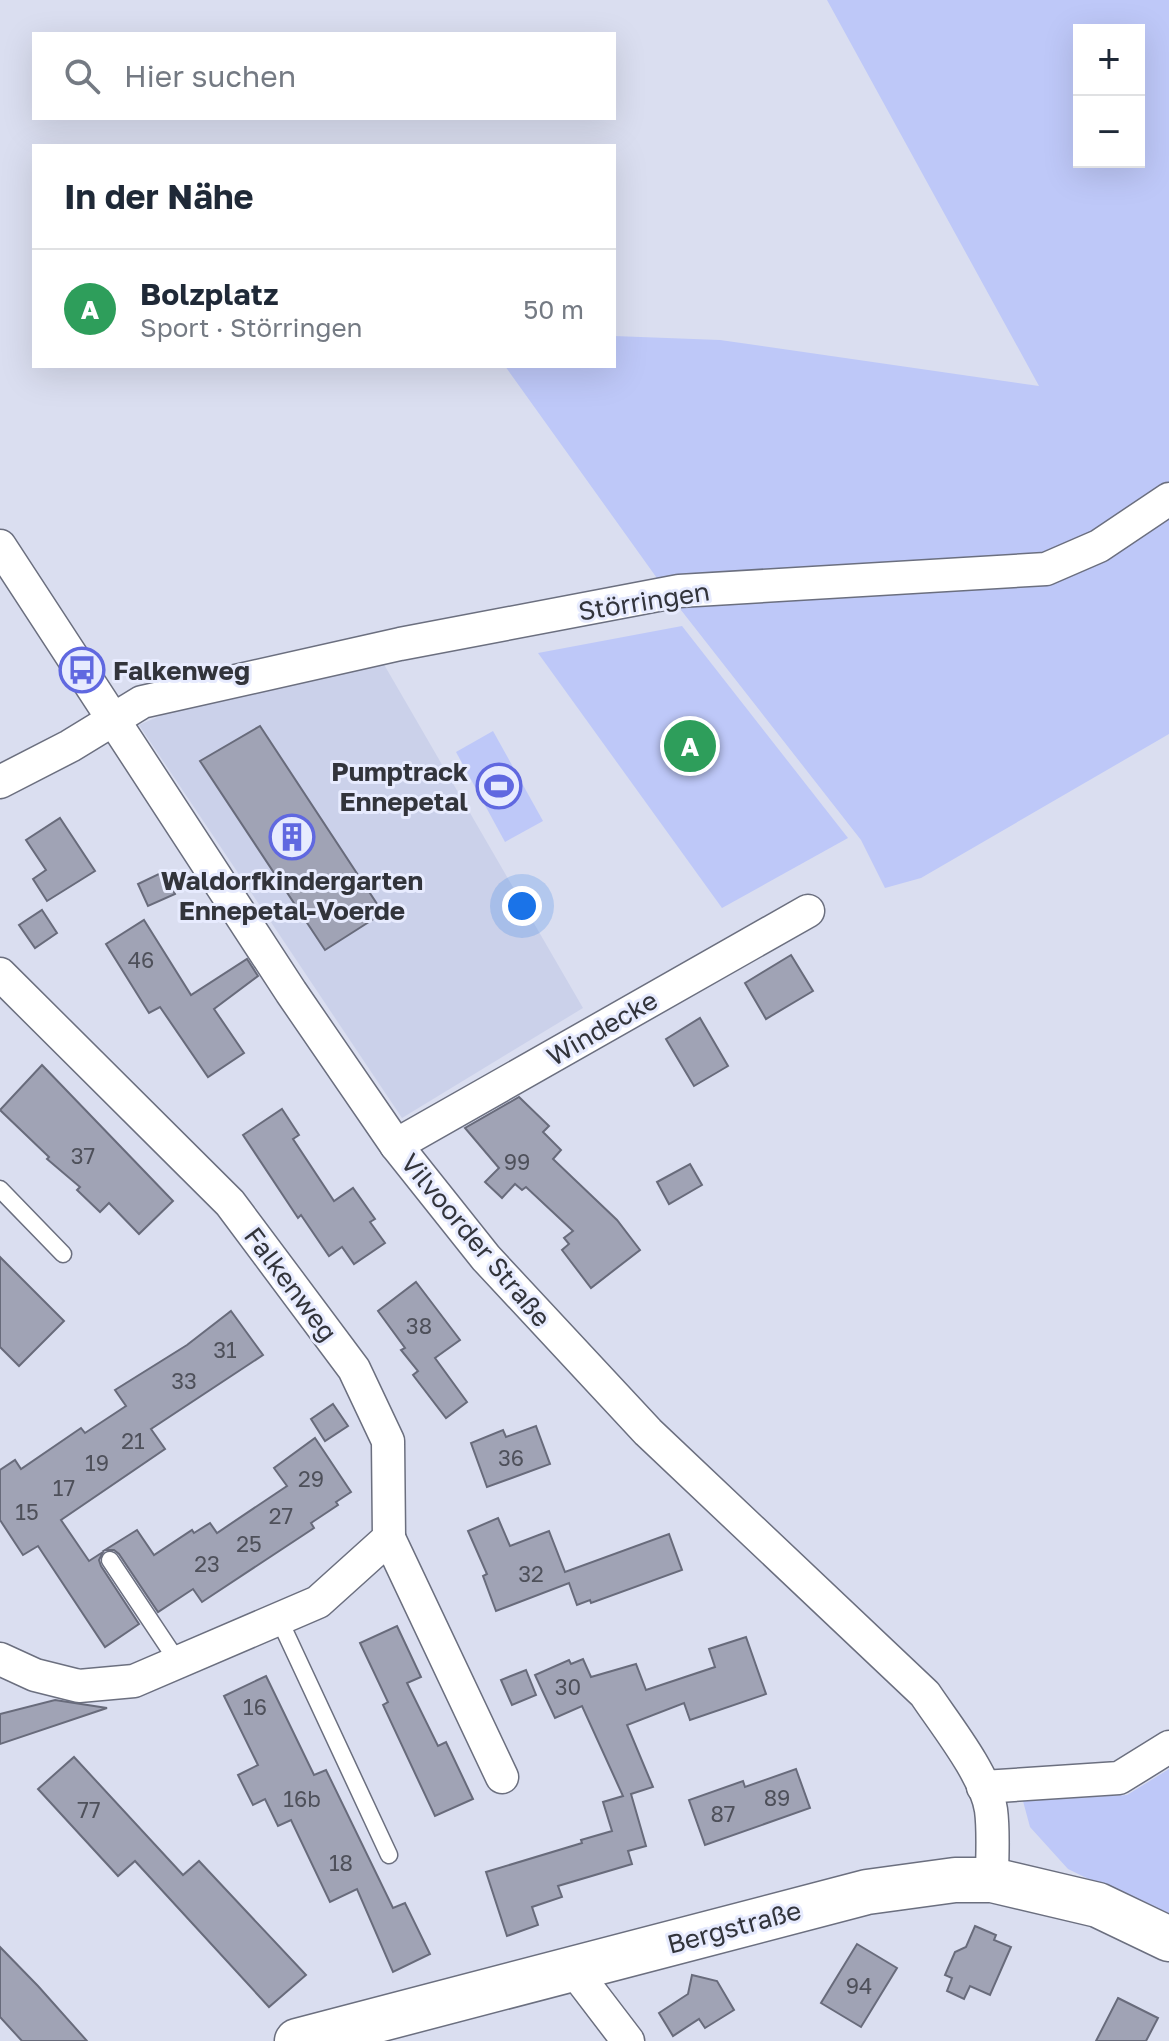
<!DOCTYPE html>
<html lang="de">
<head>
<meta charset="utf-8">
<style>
  body { margin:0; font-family:"Golos Text",sans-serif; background:#f6f6f7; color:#1f2937 }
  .controls { position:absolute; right:24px; top:24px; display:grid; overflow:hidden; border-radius:0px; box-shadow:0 8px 32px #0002 }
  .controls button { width:72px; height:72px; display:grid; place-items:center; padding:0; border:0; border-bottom:2px solid #e0e1e3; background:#fff; color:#1f2937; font:40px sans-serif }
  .you { position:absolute; left:522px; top:906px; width:28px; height:28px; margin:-20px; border:6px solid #fff; border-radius:50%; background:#1a73e8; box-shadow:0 0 0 12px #1a73e833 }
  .badge { display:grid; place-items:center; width:52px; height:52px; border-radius:50%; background:#d93025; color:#fff; font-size:26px; font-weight:700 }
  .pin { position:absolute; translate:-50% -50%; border:4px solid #fff; box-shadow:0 2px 8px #0006 }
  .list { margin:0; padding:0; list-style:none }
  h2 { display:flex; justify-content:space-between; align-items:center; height:104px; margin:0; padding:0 32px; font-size:34px }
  h2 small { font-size:26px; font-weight:400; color:#747a83 }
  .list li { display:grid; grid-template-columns:52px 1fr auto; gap:24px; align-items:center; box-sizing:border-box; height:120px; padding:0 32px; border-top:2px solid #e0e1e3 }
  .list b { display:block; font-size:30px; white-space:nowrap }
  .list p { margin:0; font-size:26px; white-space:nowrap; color:#747a83 }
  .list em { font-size:26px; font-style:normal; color:#747a83 }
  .icon { flex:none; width:44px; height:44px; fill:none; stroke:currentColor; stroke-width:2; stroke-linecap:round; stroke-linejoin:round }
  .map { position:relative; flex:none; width:1169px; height:2041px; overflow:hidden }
  .search { position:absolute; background:#fff; box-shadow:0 8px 32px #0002; left:32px; top:32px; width:584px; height:88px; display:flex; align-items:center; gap:20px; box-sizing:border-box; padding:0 28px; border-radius:0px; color:#747a83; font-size:30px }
  .panel { position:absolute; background:#fff; box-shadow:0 8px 32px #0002; left:32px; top:144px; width:584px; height:224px; border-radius:0px }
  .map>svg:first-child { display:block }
  .built { fill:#cbd1ea }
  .green { fill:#bec8f8; fill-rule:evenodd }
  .building { fill:#a0a3b5; stroke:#686b7b; stroke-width:2 }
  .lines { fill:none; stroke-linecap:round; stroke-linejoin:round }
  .lane-casing { stroke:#6b6f7f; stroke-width:19 }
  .street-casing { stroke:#6b6f7f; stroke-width:35 }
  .secondary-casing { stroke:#6b6f7f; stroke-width:47 }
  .lane { stroke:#fff; stroke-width:16 }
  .street { stroke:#fff; stroke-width:32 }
  .secondary { stroke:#fff; stroke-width:44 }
  .labels { text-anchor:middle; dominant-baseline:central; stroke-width:6; stroke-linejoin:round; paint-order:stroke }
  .number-label { font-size:22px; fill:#4e505a }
  .street-label { font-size:26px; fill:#32343b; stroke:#e7ebfe }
  .poi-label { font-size:26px; font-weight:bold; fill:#32343b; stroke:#e7ebfe; text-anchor:start }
</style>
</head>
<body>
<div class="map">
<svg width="1169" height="2041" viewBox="0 0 1169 2041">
  <rect width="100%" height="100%" fill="#dadef0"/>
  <path class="built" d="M 382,661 L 583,1008 L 402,1118 L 139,725 L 176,709 Z"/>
  <g class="green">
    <path d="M 827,0 L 1169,0 L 1169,491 L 1064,558 L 664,588 L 505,366 L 614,366 L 614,336 L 720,340 L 1039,386 ZM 1079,30 L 1139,30 L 1139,162 L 1079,162 Z"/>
    <path d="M 1169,506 L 1169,734 L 921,878 L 885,888 L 861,840 L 670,596 L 972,580 Z"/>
    <path d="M 682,626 L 848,838 L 722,908 L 538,653 Z"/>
    <path d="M 493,731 L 543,821 L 505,842 L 456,752 Z"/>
    <path d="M 1169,1769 L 1169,1918 L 1068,1869 L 1030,1827 L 1023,1801 L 1127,1795 Z"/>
  </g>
  <g class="building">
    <path d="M 260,726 L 383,913 L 325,950 L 200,761 Z"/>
    <path d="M 60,818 L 95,871 L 47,901 L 33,879 L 46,870 L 26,840 Z"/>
    <path d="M 165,871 L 175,894 L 148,906 L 138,884 Z"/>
    <path d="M 42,910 L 57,933 L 35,948 L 19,925 Z"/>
    <path d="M 144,920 L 191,995 L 247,959 L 258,976 L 214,1009 L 244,1053 L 208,1077 L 160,1007 L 149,1013 L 106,944 Z"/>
    <path d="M 791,955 L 813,991 L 766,1019 L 745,983 Z"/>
    <path d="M 700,1018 L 728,1066 L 694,1086 L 666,1039 Z"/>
    <path d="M 42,1065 L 173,1201 L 139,1234 L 109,1203 L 100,1212 L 77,1190 L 80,1187 L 47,1159 L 49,1157 L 0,1110 Z"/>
    <path d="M 519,1097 L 549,1126 L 543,1132 L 561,1150 L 553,1159 L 617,1220 L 640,1250 L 591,1288 L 562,1250 L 569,1244 L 564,1238 L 573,1231 L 526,1187 L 522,1190 L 515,1184 L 502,1198 L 485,1182 L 499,1168 L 465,1128 Z"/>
    <path d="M 282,1109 L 299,1135 L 293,1139 L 334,1201 L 353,1188 L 375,1219 L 370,1222 L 385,1243 L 354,1264 L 342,1247 L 329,1256 L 301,1215 L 298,1218 L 243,1135 Z"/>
    <path d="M 690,1164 L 702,1185 L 669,1204 L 657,1182 Z"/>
    <path d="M 0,1257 L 64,1321 L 19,1366 L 0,1347 Z"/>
    <path d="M 416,1282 L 460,1340 L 435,1358 L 467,1402 L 446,1418 L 413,1375 L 418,1371 L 401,1350 L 405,1348 L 378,1311 Z"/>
    <path d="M 231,1311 L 263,1355 L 151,1429 L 165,1449 L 61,1520 L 89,1561 L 103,1552 L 99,1560 L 101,1566 L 139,1624 L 105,1647 L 38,1546 L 23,1555 L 0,1520 L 0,1470 L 15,1460 L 21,1469 L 81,1428 L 85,1433 L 126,1406 L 115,1390 L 187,1345 Z"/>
    <path d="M 333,1404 L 348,1426 L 325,1441 L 311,1419 Z"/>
    <path d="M 536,1426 L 550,1464 L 487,1487 L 471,1443 L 503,1430 L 506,1437 Z"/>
    <path d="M 315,1438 L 351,1492 L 336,1502 L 338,1505 L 311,1523 L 314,1528 L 202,1602 L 193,1589 L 158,1612 L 119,1554 L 114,1550 L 105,1550 L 137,1530 L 154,1555 L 192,1530 L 194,1533 L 210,1523 L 217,1533 L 287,1486 L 274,1468 Z"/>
    <path d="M 498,1518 L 510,1546 L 549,1531 L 565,1572 L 669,1534 L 682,1570 L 591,1603 L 590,1600 L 577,1605 L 569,1583 L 496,1611 L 483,1576 L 487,1574 L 468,1531 Z"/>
    <path d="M 397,1626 L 421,1677 L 407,1683 L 438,1746 L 446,1742 L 473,1799 L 435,1816 L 383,1705 L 388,1702 L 360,1643 Z"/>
    <path d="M 746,1637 L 766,1694 L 690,1720 L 684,1703 L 627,1725 L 653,1787 L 631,1794 L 646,1846 L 628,1851 L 632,1864 L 558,1886 L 562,1897 L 532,1907 L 538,1925 L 507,1936 L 486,1872 L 582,1843 L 581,1840 L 612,1831 L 603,1802 L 623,1796 L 582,1706 L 555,1718 L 535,1675 L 569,1660 L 571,1664 L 583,1659 L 591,1677 L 636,1664 L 646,1690 L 715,1667 L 709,1649 Z"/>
    <path d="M 526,1670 L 536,1695 L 512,1705 L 501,1680 Z"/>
    <path d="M 266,1676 L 314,1775 L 326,1770 L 393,1908 L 405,1903 L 430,1954 L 393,1972 L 357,1889 L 330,1902 L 291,1820 L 278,1826 L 265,1799 L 253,1805 L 238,1775 L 258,1765 L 224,1696 Z"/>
    <path d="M 55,1700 L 107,1708 L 0,1744 L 0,1714 Z"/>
    <path d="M 74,1757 L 183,1875 L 199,1861 L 306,1975 L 269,2007 L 135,1861 L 118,1876 L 38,1789 Z"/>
    <path d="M 796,1769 L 810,1808 L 705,1845 L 689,1800 L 743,1781 L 745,1787 Z"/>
    <path d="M 975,1926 L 996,1935 L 994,1940 L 1011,1947 L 990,1995 L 970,1986 L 964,1999 L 947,1991 L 952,1978 L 945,1975 L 955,1952 L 966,1947 Z"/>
    <path d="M 857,1944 L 897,1968 L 861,2027 L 821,2003 Z"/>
    <path d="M 0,1947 L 38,1986 L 87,2041 L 22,2041 L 0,2017 Z"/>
    <path d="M 692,1975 L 717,1981 L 734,2010 L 705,2028 L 699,2019 L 673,2036 L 659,2013 L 688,1994 Z"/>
    <path d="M 1118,1998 L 1158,2018 L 1146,2041 L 1096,2041 Z"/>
  </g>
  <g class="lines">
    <g class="lane-casing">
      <g id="lane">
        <path d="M 0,1189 L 63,1254"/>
        <path d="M 110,1560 L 178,1662"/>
        <path d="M 279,1619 L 389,1855"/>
      </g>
    </g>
    <g class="street-casing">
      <g id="street">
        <path d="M 0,546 L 291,992 L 396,1145 L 486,1258 L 648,1432 L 925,1694 C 945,1724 986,1775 991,1810 C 994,1832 992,1857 992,1880"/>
        <path d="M 0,782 L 70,746 L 142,702 L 400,644 L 679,591 L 1046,569 L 1099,546 L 1169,499"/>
        <path d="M 0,974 L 230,1203 L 354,1369 L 388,1441 L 389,1538 L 318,1602 L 134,1681 L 79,1686 L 35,1675 L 0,1659"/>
        <path d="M 396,1145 L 808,911"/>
        <path d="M 389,1538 L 502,1777"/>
        <path d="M 983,1787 L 1119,1778 L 1169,1747"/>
        <path d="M 573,1969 L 628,2041"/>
      </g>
    </g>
    <g class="secondary-casing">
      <path id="secondary" d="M 297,2041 L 867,1892 L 955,1880 L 992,1880 L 1098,1905 L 1169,1939"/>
    </g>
    <use href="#lane" class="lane"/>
    <use href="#street" class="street"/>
    <use href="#secondary" class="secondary"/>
  </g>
  <defs>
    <g id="bus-ring" transform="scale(2.3)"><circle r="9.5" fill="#e7ebfe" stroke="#6068e0" stroke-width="1.5"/><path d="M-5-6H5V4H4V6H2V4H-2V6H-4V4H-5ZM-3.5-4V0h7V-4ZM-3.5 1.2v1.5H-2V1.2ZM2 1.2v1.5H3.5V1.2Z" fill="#6068e0"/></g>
    <g id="stadium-ring" transform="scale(2.3)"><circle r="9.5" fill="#e7ebfe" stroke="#6068e0" stroke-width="1.5"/><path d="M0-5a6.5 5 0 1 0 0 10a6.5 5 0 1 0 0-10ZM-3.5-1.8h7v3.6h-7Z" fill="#6068e0"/></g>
    <g id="building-ring" transform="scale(2.3)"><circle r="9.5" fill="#e7ebfe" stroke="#6068e0" stroke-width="1.5"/><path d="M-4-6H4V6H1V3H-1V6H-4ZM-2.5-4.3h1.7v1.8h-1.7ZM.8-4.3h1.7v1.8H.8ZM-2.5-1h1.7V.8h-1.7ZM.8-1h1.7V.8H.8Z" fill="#6068e0"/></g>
  </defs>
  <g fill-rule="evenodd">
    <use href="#bus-ring" x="82" y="670"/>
    <use href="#stadium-ring" x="499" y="786"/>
    <use href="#building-ring" x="292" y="837"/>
  </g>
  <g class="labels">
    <g class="number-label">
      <text x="141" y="959">46</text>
      <text x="83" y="1155">37</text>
      <text x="517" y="1161">99</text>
      <text x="419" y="1325">38</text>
      <text x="225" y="1349">31</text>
      <text x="184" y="1380">33</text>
      <text x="133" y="1440">21</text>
      <text x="511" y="1457">36</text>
      <text x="97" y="1462">19</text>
      <text x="311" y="1478">29</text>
      <text x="64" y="1487">17</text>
      <text x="27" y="1511">15</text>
      <text x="281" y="1515">27</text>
      <text x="249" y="1543">25</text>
      <text x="207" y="1563">23</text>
      <text x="531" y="1573">32</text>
      <text x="568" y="1686">30</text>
      <text x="255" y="1706">16</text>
      <text x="777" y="1797">89</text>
      <text x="302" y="1798">16b</text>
      <text x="89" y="1809">77</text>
      <text x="723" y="1813">87</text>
      <text x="341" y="1862">18</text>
      <text x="859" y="1985">94</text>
    </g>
    <g class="street-label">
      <text transform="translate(644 601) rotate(-9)">Störringen</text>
      <text transform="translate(602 1028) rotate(-30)">Windecke</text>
      <text transform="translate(476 1240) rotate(50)">Vilvoorder Straße</text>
      <text transform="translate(291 1284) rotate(53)">Falkenweg</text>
      <text transform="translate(734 1927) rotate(-15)">Bergstraße</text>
    </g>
    <g class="poi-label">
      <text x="113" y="670">Falkenweg</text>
      <text x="468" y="771" text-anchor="end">Pumptrack<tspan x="468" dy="30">Ennepetal</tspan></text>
      <text x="292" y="880" text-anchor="middle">Waldorfkindergarten<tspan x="292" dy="30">Ennepetal-Voerde</tspan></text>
    </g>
  </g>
</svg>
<div class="controls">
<button>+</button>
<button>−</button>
</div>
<div class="you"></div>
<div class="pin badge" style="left:690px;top:746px;background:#2e9e5b">A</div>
<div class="search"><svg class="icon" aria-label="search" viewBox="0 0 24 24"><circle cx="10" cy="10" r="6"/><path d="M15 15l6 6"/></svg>Hier suchen</div>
<section class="panel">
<h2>In der Nähe<small></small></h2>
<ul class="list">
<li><span class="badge" style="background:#2e9e5b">A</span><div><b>Bolzplatz</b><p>Sport · Störringen</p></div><em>50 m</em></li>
</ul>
</section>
</div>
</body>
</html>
